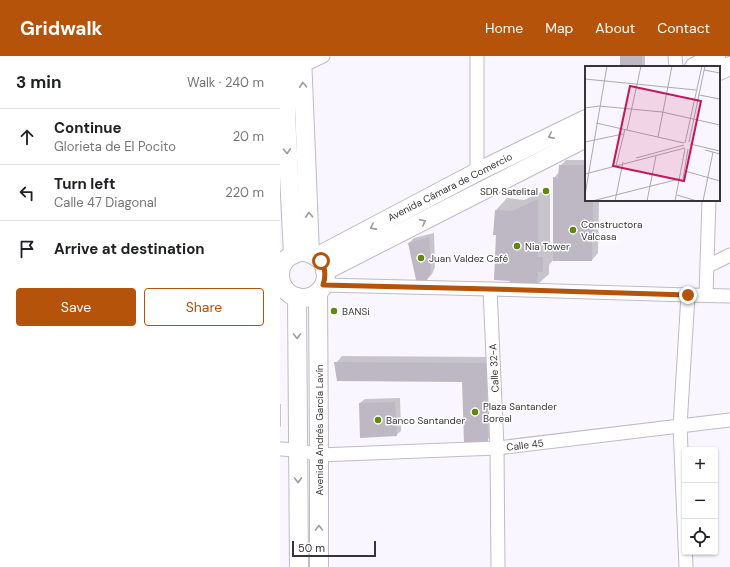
<!DOCTYPE html>
<html lang="en">
<head>
<meta charset="utf-8">
<style>
  body { margin:0; font-family:"DM Sans",sans-serif; background:#f2f2f2; color:#202124 }
  .controls { position:absolute; right:12px; bottom:12px; display:grid; overflow:hidden; border-radius:4px; box-shadow:0 1px 3px #0004 }
  .controls button { width:36px; height:36px; display:grid; place-items:center; padding:0; border:0; border-bottom:1px solid #e0e0e0; background:#fff; color:#202124; font:20px sans-serif }
  .scale { position:absolute; left:12px; bottom:10px; width:84px; box-sizing:border-box; padding-left:4px; border:2px solid #373539; border-top:0; font-size:11px; line-height:14px; white-space:nowrap; color:#373539; -webkit-text-stroke:3px #fff; paint-order:stroke }
  .stop { position:absolute; width:12px; height:12px; margin:-9px; border:3px solid #b45309; border-radius:50%; background:#fff }
  .stop.end { background:#b45309; border-color:#fff; box-shadow:0 1px 4px #0008 }
  .list { margin:0; padding:0; list-style:none }
  h2 { display:flex; justify-content:space-between; align-items:center; height:52px; margin:0; padding:0 16px; font-size:17px }
  h2 small { font-size:13px; font-weight:400; color:#757577 }
  .list li { display:grid; grid-template-columns:26px 1fr auto; gap:12px; align-items:center; box-sizing:border-box; height:56px; padding:0 16px; border-top:1px solid #e0e0e0 }
  .list b { display:block; font-size:15px; white-space:nowrap }
  .list p { margin:0; font-size:13px; white-space:nowrap; color:#757577 }
  .list em { font-size:13px; font-style:normal; color:#757577 }
  .actions { display:flex; gap:8px; padding:12px 16px }
  .actions a { flex:1; padding:9px 0; border:1px solid #b45309; border-radius:4px; text-align:center; font-size:14px; color:#b45309 }
  .actions .main { background:#b45309; color:#fff }
  .icon { flex:none; width:22px; height:22px; fill:none; stroke:currentColor; stroke-width:2; stroke-linecap:round; stroke-linejoin:round }
  .map { position:relative; flex:none; width:450px; height:511px; overflow:hidden }
  header { display:flex; align-items:center; gap:24px; box-sizing:border-box; height:56px; padding:0 20px; background:#b45309; color:#fff }
  header strong { font-size:19px }
  nav { display:flex; gap:22px; margin-inline-start:auto; font-size:14px }
  main { display:flex }
  aside { flex:1; background:#fff }
  .map>svg:first-child { display:block }
  .shadow { fill:#0003 }
  .building { fill:#bdb8c3 }
  .lines { fill:none; stroke-linecap:round; stroke-linejoin:round }
  .street-casing { stroke:#bfbac5; stroke-width:15 }
  .secondary-casing { stroke:#bfbac5; stroke-width:20 }
  .street { stroke:#fff; stroke-width:13 }
  .secondary { stroke:#fff; stroke-width:18 }
  .oneway { stroke:#9b9a9c }
  .route { stroke:#b45309; stroke-width:5 }
  .poi-dot { fill:#62870c; stroke:#fff; stroke-width:1.5 }
  .labels { text-anchor:middle; dominant-baseline:central; stroke-width:3; stroke-linejoin:round; paint-order:stroke }
  .street-label { font-size:10px; fill:#373539; stroke:#fff }
  .poi-label { font-size:10px; fill:#373539; stroke:#fff; text-anchor:start }
  .inset-road { fill:none; stroke:#aca9b0; stroke-width:1 }
  .view { fill:#c2185b; fill-opacity:0.15; stroke:#c2185b; stroke-width:2 }
  .inset-edge { fill:none; stroke:#373539; stroke-width:2 }
</style>
</head>
<body>
<header>
<strong>Gridwalk</strong>
<nav><a>Home</a><a>Map</a><a>About</a><a>Contact</a></nav>
</header>
<main>
<aside>
<h2>3 min<small>Walk · 240 m</small></h2>
<ul class="list">
<li><svg class="icon" aria-label="ahead" viewBox="0 0 24 24"><path d="M12 20V5M6 11l6-6 6 6"/></svg><div><b>Continue</b><p>Glorieta de El Pocito</p></div><em>20 m</em></li>
<li><svg class="icon" aria-label="left" viewBox="0 0 24 24"><path d="M17 20v-9H6M10 6l-5 5 5 5"/></svg><div><b>Turn left</b><p>Calle 47 Diagonal</p></div><em>220 m</em></li>
<li><svg class="icon" aria-label="arrive" viewBox="0 0 24 24"><path d="M6 21V4h12l-3 4 3 4H6"/></svg><div><b>Arrive at destination</b></div></li>
</ul>
<div class="actions"><a class="main">Save</a><a>Share</a></div>
</aside>
<div class="map">
<svg width="450" height="511" viewBox="0 0 450 511">
  <rect width="100%" height="100%" fill="#faf6ff"/>
  <g class="shadow">
    <rect x="341" y="0" width="24" height="11"/>
    <path d="M 286,104 L 306,104 L 306,144 L 319,144 L 318,197 L 312,204 L 273,204 L 269,209 L 269,218 L 257,229 L 231,224 L 217,178 L 214,178 L 216,154 L 227,142 L 244,144 L 270,132 L 270,190 L 274,189 L 274,122 L 279,116 L 280,110 Z"/>
    <path d="M 154,177 L 155,211 L 152,218 L 147,223 L 129,187 L 134,182 Z"/>
    <path d="M 62,300 L 212,301 L 214,378 L 207,384 L 183,325 L 56,307 Z"/>
    <path d="M 120,342 L 121,375 L 116,379 L 80,347 L 85,343 Z"/>
    <path d="M 0,348 L 1,348 L 1,370 L 0,371 Z"/>
  </g>
  <g class="building">
    <rect x="340" y="0" width="22" height="11"/>
    <path d="M 279,109 L 306,109 L 306,144 L 313,144 L 312,205 L 273,205 L 273,121 L 278,122 Z"/>
    <path d="M 258,143 L 258,201 L 263,201 L 263,216 L 258,216 L 257,230 L 230,230 L 230,225 L 214,224 L 216,179 L 213,179 L 215,154 L 232,155 Z"/>
    <path d="M 149,181 L 151,217 L 147,224 L 136,224 L 128,187 Z"/>
    <path d="M 54,306 L 206,307 L 208,385 L 184,387 L 182,326 L 57,325 Z"/>
    <path d="M 115,346 L 117,380 L 80,382 L 79,347 Z"/>
  </g>
  <g class="lines">
    <g class="street-casing">
      <g id="street">
        <path d="M 197,0 L 197,116"/>
        <path d="M 395,0 L 396,11"/>
        <path d="M 22,10 L 43,0"/>
        <path d="M 428,210 L 450,199"/>
        <path d="M 43,229 L 210,233 L 408,239 L 450,240"/>
        <path d="M 210,233 L 217,392 L 218,511"/>
        <path d="M 426,239 L 429,144"/>
        <path d="M 0,393 L 18,394 L 39,399 L 217,392 L 450,364"/>
        <path d="M 406,511 L 400,370 L 408,239"/>
      </g>
    </g>
    <g class="secondary-casing">
      <g id="secondary">
        <path d="M 6,0 L 6,59 L 13,199"/>
        <path d="M 22,0 L 30,198"/>
        <path d="M 414,11 L 436,0"/>
        <path d="M 439,15 L 450,10"/>
        <circle cx="23" cy="219" r="23"/>
        <path d="M 36,201 L 197,116 L 306,63"/>
        <path d="M 45,215 L 306,82"/>
        <path d="M 38,236 L 39,399 L 39,511"/>
        <path d="M 17,241 L 19,511"/>
      </g>
    </g>
    <use href="#street" class="street"/>
    <use href="#secondary" class="secondary"/>
  </g>
  <defs><path id="oneway-chevron" d="M-2-3.5L2.5 0L-2 3.5" fill="none" stroke-width="1.6" stroke-linecap="round" stroke-linejoin="round"/></defs>
  <g class="oneway">
    <use href="#oneway-chevron" transform="translate(23 29) rotate(-93)"/>
    <use href="#oneway-chevron" transform="translate(271 80) rotate(154)"/>
    <use href="#oneway-chevron" transform="translate(7 95) rotate(87)"/>
    <use href="#oneway-chevron" transform="translate(29 159) rotate(-93)"/>
    <use href="#oneway-chevron" transform="translate(143 166) rotate(-27)"/>
    <use href="#oneway-chevron" transform="translate(93 171) rotate(152)"/>
    <use href="#oneway-chevron" transform="translate(17 280) rotate(90)"/>
    <use href="#oneway-chevron" transform="translate(18 424) rotate(89)"/>
    <use href="#oneway-chevron" transform="translate(39 472) rotate(-90)"/>
  </g>
  <g class="lines">
    <path class="route" d="M 41,205 C 46,213 46,220 43,229 L 210,233 L 408,239"/>
  </g>
  <g class="poi-dot">
    <circle cx="266" cy="135" r="4"/>
    <circle cx="293" cy="174" r="4"/>
    <circle cx="237" cy="190" r="4"/>
    <circle cx="141" cy="202" r="4"/>
    <circle cx="54" cy="255" r="4"/>
    <circle cx="195" cy="356" r="4"/>
    <circle cx="98" cy="364" r="4"/>
  </g>
  <g class="labels">
    <g class="street-label">
      <text transform="translate(170 131) rotate(-27)">Avenida Cámara de Comercio</text>
      <text transform="translate(214 312) rotate(-93)">Calle 32-A</text>
      <text transform="translate(39 374) rotate(-90)">Avenida Andrés García Lavín</text>
      <text transform="translate(245 389) rotate(-7)">Calle 45</text>
    </g>
    <g class="poi-label">
      <text x="258" y="135" text-anchor="end">SDR Satelital</text>
      <text x="301" y="168">Constructora<tspan x="301" dy="12">Valcasa</tspan></text>
      <text x="245" y="190">Nia Tower</text>
      <text x="149" y="202">Juan Valdez Café</text>
      <text x="62" y="255">BANSi</text>
      <text x="203" y="350">Plaza Santander<tspan x="203" dy="12">Boreal</tspan></text>
      <text x="106" y="364">Banco Santander</text>
    </g>
  </g>
  <g transform="translate(305 10)">
    <rect width="135" height="135" fill="#faf6ff"/>
    <path class="inset-road" d="M 119,4 L 135,7M 0,13 L 111,24M 114,29 L 135,33M 0,42 L 14,40 L 77,46 L 135,59M 11,57 L 99,77M 42,64 L 56,0M 73,71 L 87,0M 0,76 L 38,68M 104,76 L 120,0M 100,77 L 117,0M 105,78 L 135,85M 120,84 L 135,88M 51,92 L 99,79M 31,100 L 40,63M 100,105 L 135,115M 0,108 L 100,82M 98,113 L 103,83M 0,129 L 22,0M 92,129 L 112,135M 7,135 L 94,113M 30,135 L 38,96M 62,135 L 71,90M 90,135 L 100,83M 118,135 L 128,86"/>
    <path class="view" d="M 45,20 L 116,35 L 99,115 L 28,100 Z"/>
    <rect width="135" height="135" class="inset-edge"/>
  </g>
</svg>
<div class="controls">
<button>+</button>
<button>−</button>
<button><svg class="icon" aria-label="locate" viewBox="0 0 24 24"><circle cx="12" cy="12" r="6"/><path d="M12 2v4M12 18v4M2 12h4M18 12h4"/></svg></button>
</div>
<div class="scale">50 m</div>
<div class="stop" style="left:41px;top:205px"></div>
<div class="stop end" style="left:408px;top:239px"></div>
</div>
</main>
</body>
</html>
